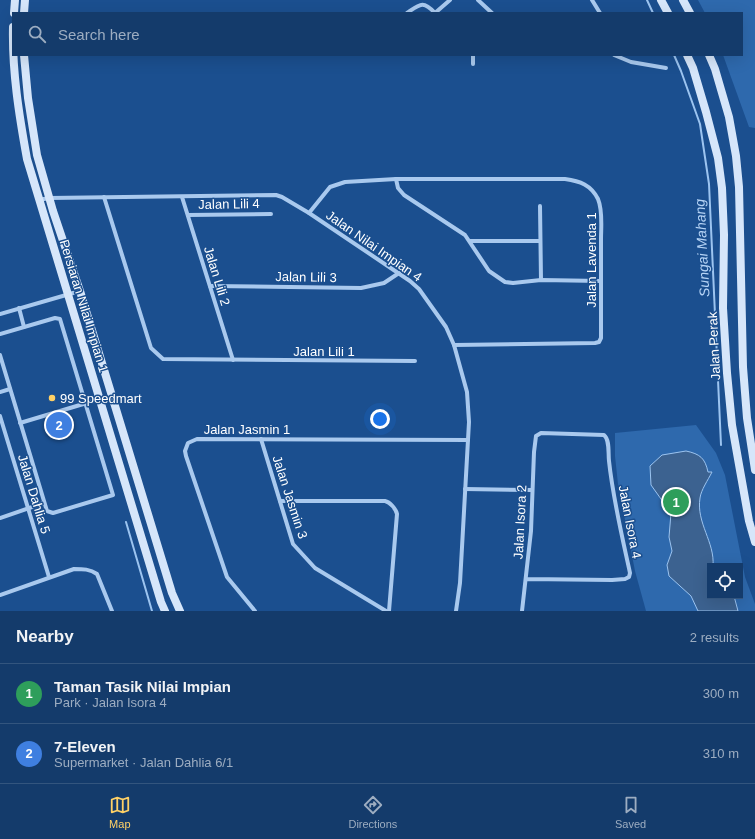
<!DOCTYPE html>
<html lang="en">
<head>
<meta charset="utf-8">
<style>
  body { margin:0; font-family:Arial,sans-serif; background:#214673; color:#f1f3f6 }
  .controls { position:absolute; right:12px; bottom:12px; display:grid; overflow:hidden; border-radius:0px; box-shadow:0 4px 16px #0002 }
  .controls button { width:36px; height:36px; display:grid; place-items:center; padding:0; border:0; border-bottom:1px solid #33557e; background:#143b6b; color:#f1f3f6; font:20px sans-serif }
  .you { position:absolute; left:380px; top:419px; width:14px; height:14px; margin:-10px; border:3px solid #fff; border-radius:50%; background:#1a73e8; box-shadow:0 0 0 6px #1a73e833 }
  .badge { display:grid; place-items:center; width:26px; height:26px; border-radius:50%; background:#ffd166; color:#fff; font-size:13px; font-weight:700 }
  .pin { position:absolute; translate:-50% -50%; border:2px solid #fff; box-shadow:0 1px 4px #0006 }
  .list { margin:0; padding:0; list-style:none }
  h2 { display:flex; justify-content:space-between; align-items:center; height:52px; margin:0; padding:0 16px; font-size:17px }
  h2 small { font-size:13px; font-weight:400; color:#9dadc1 }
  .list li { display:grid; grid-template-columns:26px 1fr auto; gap:12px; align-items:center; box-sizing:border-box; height:60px; padding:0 16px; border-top:1px solid #33557e }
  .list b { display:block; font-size:15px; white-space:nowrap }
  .list p { margin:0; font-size:13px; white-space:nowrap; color:#9dadc1 }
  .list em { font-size:13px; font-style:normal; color:#9dadc1 }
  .icon { flex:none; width:22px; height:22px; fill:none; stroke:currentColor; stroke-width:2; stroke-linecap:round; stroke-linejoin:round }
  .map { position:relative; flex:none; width:755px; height:611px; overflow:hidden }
  .search { position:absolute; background:#143b6b; box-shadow:0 4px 16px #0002; left:12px; right:12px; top:12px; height:44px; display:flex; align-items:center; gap:10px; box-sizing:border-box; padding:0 14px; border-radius:0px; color:#9dadc1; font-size:15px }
  .sheet { height:172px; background:#143b6b }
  nav { display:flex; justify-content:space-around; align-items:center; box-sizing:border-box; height:56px; border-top:1px solid #33557e; background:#143b6b; font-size:11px; color:#9dadc1 }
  nav a { display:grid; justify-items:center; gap:2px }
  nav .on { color:#ffd166 }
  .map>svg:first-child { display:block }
  .green { fill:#2e69ad; fill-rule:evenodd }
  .water { fill:#3c6290; stroke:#9cc4f0 }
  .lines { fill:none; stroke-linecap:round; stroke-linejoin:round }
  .stream { stroke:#9cc4f0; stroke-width:2 }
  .street { stroke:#a9c9ee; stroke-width:4 }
  .secondary { stroke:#d6e6fa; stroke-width:8 }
  .poi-dot { fill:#ffd166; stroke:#1b4f8f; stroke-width:1.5 }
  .labels { text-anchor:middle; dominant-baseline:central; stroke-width:3; stroke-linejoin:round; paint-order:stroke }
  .street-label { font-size:13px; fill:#fff; stroke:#1b4f8f }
  .poi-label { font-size:13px; fill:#fff; stroke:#1b4f8f; text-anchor:start }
  .water-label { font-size:14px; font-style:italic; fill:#b5d3f5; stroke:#1b4f8f }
</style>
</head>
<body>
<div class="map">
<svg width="755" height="611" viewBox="0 0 755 611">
  <rect width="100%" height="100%" fill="#1b4f8f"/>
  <g class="green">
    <path d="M 698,0 L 755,0 L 755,128 L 749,127 L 723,55 L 742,55 L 742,13 L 705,13 Z"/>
    <path d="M 696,425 L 716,453 L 725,475 L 745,577 L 755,604 L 755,611 L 646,611 L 635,571 L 618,484 L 615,456 L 615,433 ZM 710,566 L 740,566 L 740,596 L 710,596 Z"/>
  </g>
  <path class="water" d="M 686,451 C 700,454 705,458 708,472 L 712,472 C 708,480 701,490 700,498 C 696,523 715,542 713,566 L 710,566 L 710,596 L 734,596 L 738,611 L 698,611 L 691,596 L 669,576 L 667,565 L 672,551 L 669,537 L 671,513 L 651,485 L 650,466 L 662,455 Z"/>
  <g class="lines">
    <g class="stream">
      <path d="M 647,0 L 653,13"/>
      <path d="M 674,55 L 681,71 L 700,124 L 709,184 L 721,445"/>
      <path d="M 126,522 L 152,611"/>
    </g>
    <g class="street">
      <path d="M 478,0 L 492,13"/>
      <path d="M 592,0 L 600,13"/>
      <path d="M 407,13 C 420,4 423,0 435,13"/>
      <path d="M 435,13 L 450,0"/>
      <path d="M 473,55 L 473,64"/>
      <path d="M 614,55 L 631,62 L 666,68"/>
      <path d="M 396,179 L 398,188 L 404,195 L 465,235 L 489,271 L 505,282 L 513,283 L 541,280 L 601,281"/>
      <path d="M 104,197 L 151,348 L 163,359 L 415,361"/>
      <path d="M 182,197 L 233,360"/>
      <path d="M 39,200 L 49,198 L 276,195 L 282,197 L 309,213 L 410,281 L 419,289 L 446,327 L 454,345 L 467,392 L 469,422 L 460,583 L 456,611"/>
      <path d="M 540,206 L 541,280"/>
      <path d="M 309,213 L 330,187 L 345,182 L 396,179 L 565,179 C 580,181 591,185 598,199 C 603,211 601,227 601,239 C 601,272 601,305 601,338 L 599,342 L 595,343 L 454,345"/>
      <path d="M 188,215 L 271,214"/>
      <path d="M 470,241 L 540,241"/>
      <path d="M 210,286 L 361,288 L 384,283 L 399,273"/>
      <path d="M 19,308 L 24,327"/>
      <path d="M 0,314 L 80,291"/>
      <path d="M 0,334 L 55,318 L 60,319 L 113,495 L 53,513 L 47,511 L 0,355"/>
      <path d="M 0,392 L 10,389"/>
      <path d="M 0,416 L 49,577"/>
      <path d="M 20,423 L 100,399"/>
      <path d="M 261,439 L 293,544 L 315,568 L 386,611"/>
      <path d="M 465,489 L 532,490"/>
      <path d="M 280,501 L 385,501 C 390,502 396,509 397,514 L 389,611"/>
      <path d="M 0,518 L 44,503"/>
      <path d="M 0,595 L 74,569 C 83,569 90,569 97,574 L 112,611"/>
      <path d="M 255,611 L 227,577 L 186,456 L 185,451 L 188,443 L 197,439 L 468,440"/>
      <path d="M 522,611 L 531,531 L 534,452 L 536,436 L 541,433 L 604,435 C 610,440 608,453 609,461 C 613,499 622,536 630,573 L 629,577 L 625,579 L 612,580 L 527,579"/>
    </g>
    <g class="secondary">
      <path d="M 661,0 L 668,13"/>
      <path d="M 683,0 L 690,13"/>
      <path d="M 14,13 L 15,0"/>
      <path d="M 24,13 L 25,0"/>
      <path d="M 13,27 C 12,71 19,115 27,159 L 161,602 L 165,611"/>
      <path d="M 24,55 L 28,98 L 37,155 L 53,211 L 80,291 L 172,593 L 180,611"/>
      <path d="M 687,55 L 693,68 L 706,112 L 718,158 L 722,188 L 724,235 L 723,308 L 727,373 L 732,425 L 749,521 L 755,542"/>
      <path d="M 709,55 L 715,69 L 729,117 L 736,156 L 739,187 L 743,367 L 747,418 L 755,470"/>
    </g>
  </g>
  <circle class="poi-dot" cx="52" cy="398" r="4"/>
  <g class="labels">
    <g class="street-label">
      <text transform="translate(229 204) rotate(-1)">Jalan Lili 4</text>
      <text transform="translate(374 246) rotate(35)">Jalan Nilai Impian 4</text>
      <text transform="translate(591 260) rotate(-90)">Jalan Lavenda 1</text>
      <text transform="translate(217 276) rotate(73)">Jalan Lili 2</text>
      <text transform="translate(306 277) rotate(1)">Jalan Lili 3</text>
      <text transform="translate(84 306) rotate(73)">Persiaran Nilai Impian 1</text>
      <text transform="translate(714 346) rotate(-93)">Jalan Perak</text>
      <text x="324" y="351">Jalan Lili 1</text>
      <text x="247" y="429">Jalan Jasmin 1</text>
      <text transform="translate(34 494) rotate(73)">Jalan Dahlia 5</text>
      <text transform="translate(290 497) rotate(72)">Jalan Jasmin 3</text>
      <text transform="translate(520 522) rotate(-87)">Jalan Isora 2</text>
      <text transform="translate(630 522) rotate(79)">Jalan Isora 4</text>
    </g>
    <g class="poi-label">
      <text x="60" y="398">99 Speedmart</text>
    </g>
    <g class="water-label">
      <text transform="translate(702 248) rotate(-93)">Sungai Mahang</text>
    </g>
  </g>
</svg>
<div class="controls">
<button><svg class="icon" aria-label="locate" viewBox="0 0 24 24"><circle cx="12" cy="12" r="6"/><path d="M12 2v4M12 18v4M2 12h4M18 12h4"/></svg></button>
</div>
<div class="you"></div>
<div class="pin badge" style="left:676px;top:502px;background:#2e9e5b">1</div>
<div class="pin badge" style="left:59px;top:425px;background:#3f7fe0">2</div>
<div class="search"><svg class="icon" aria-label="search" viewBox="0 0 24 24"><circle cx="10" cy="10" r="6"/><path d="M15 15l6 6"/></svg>Search here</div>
</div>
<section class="sheet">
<h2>Nearby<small>2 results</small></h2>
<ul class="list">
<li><span class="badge" style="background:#2e9e5b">1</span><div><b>Taman Tasik Nilai Impian</b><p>Park · Jalan Isora 4</p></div><em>300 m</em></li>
<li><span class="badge" style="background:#3f7fe0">2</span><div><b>7-Eleven</b><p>Supermarket · Jalan Dahlia 6/1</p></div><em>310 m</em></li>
</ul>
</section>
<nav>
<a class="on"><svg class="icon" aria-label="map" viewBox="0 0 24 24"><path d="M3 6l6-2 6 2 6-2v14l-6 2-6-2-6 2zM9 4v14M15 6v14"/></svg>Map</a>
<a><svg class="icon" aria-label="directions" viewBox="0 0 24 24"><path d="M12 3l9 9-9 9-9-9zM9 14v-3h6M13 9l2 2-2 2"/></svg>Directions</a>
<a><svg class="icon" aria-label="saved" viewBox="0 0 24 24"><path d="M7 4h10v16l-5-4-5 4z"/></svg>Saved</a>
</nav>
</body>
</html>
